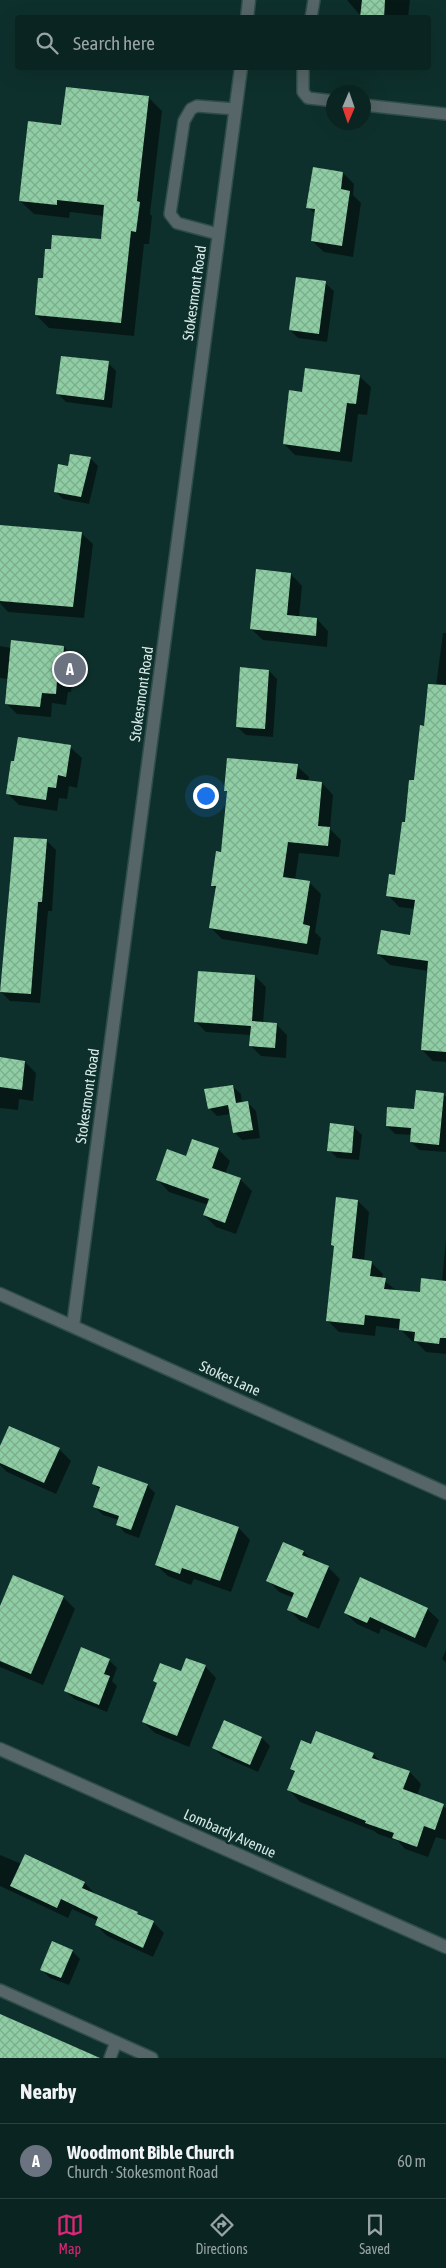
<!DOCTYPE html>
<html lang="en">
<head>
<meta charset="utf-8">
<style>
  body { margin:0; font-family:"Asap Condensed",sans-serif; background:#132c2a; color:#f1f3f6 }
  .compass { position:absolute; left:326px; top:85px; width:45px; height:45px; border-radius:50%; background:#0a2421; box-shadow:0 5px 20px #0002; rotate:182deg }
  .you { position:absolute; left:205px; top:795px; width:18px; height:18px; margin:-12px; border:4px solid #fff; border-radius:50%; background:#1a73e8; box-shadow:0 0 0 8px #1a73e833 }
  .badge { display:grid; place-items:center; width:32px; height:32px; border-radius:50%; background:#db2777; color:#fff; font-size:16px; font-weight:700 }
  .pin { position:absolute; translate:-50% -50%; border:2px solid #fff; box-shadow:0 1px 5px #0006 }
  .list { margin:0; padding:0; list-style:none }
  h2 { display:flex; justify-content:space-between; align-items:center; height:65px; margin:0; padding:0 20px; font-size:21px }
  h2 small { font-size:16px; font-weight:400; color:#99a4a5 }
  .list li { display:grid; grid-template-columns:32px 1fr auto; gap:15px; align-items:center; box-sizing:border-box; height:75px; padding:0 20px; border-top:1px solid #2a413f }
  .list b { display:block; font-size:19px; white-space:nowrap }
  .list p { margin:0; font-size:16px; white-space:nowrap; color:#99a4a5 }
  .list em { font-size:16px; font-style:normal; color:#99a4a5 }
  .icon { flex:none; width:28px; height:28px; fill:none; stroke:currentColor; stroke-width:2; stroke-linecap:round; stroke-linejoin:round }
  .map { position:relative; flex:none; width:446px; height:2058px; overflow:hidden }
  .search { position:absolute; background:#0a2421; box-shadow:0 5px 20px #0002; left:15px; right:15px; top:15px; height:55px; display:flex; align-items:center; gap:12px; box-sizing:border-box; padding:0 18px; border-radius:5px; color:#99a4a5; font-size:19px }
  .sheet { height:140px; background:#0a2421 }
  nav { display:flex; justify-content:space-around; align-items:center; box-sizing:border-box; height:70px; border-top:1px solid #2a413f; background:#0a2421; font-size:14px; color:#99a4a5 }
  nav a { display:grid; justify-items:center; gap:2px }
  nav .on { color:#db2777 }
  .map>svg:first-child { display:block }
  .shadow { fill:#0007 }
  .building { fill:url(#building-cross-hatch) }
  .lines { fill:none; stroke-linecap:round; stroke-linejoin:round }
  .service-casing { stroke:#2e4d4a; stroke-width:14 }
  .minor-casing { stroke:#2e4d4a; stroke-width:15 }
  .service { stroke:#566567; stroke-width:11 }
  .minor { stroke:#566567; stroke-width:12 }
  .labels { text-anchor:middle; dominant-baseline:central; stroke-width:5; stroke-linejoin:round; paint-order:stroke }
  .street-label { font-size:15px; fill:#d6e8e5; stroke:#0e302c }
</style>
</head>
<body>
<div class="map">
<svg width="446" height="2058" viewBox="0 0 446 2058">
  <defs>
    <pattern id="building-cross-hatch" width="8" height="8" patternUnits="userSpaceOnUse" patternTransform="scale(1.25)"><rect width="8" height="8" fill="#8fcea4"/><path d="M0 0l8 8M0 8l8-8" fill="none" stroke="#7bac8c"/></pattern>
  </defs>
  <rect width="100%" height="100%" fill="#0e302c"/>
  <g class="shadow">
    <path d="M 347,0 L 410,0 L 408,18 L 362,18 L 362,14 L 359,14 Z"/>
    <path d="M 148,97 L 162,111 L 150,214 L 152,216 L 149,244 L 144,244 L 134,336 L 49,328 L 36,315 L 44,279 L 102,240 L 104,216 L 70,212 L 69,218 L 34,214 L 20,201 L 63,126 Z"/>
    <path d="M 343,173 L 354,184 L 353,195 L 361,203 L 353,257 L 324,252 L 312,241 L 316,215 L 308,207 Z"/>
    <path d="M 325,283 L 334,291 L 327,342 L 298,338 L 290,330 Z"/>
    <path d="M 108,363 L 116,371 L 112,408 L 66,402 L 58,394 Z"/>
    <path d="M 359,376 L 371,387 L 367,415 L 358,414 L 352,462 L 295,455 L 284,444 L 303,394 Z"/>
    <path d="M 90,458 L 98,466 L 89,504 L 63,499 L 55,491 L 69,467 Z"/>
    <path d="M 0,526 L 81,533 L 93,544 L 84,618 L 8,612 L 0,603 Z"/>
    <path d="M 291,574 L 302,586 L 299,618 L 317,619 L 328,631 L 327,647 L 263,640 L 251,629 Z"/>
    <path d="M 443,633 L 446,633 L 446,1062 L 433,1061 L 422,1050 L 428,971 L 390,965 L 378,954 L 411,936 L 415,909 L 399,907 L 388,895 L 396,877 L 425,727 L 436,686 Z"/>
    <path d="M 0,646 L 11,648 L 64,647 L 75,658 L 71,692 L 68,692 L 66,705 L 52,703 L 51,717 L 17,714 L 6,703 L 8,679 L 0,678 Z"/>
    <path d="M 269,671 L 277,679 L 273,737 L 246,735 L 237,727 Z"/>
    <path d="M 70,747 L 82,758 L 77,788 L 69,786 L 67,799 L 59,798 L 57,811 L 19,805 L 7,793 Z"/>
    <path d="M 297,766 L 309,777 L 308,782 L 322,783 L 333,795 L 330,829 L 341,840 L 339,857 L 299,853 L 295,880 L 309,882 L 321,894 L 315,932 L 321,938 L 318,955 L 222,939 L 210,927 L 217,890 L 212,885 L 222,853 L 228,793 L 225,790 Z"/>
    <path d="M 47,841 L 56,850 L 52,911 L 48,911 L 40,1003 L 10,1001 L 0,991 L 6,926 L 9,926 Z"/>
    <path d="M 255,976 L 266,987 L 263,1023 L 276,1024 L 287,1035 L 286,1058 L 261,1056 L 251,1046 L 251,1035 L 206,1032 L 195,1021 Z"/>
    <path d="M 0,1051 L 0,1059 L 25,1062 L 36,1073 L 33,1101 L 19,1099 L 18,1110 L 0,1108 Z"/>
    <path d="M 232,1086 L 241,1094 L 242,1104 L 248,1103 L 256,1111 L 260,1138 L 242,1140 L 234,1132 L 231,1114 L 217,1116 L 209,1108 Z"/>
    <path d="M 443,1094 L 446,1097 L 446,1152 L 419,1150 L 411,1142 L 411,1135 L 395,1134 L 387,1126 Z"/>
    <path d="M 354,1127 L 362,1135 L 359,1160 L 337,1158 L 329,1150 Z"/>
    <path d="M 218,1149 L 230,1161 L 225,1174 L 240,1179 L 252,1191 L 236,1234 L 216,1227 L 204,1215 L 208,1205 L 169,1192 L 158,1180 L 187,1157 Z"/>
    <path d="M 358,1201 L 369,1212 L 364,1261 L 371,1262 L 383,1274 L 382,1279 L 397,1291 L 421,1294 L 442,1282 L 446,1239 L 446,1354 L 426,1352 L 416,1342 L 412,1341 L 400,1329 L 376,1326 L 375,1336 L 339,1332 L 327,1320 L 335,1248 L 332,1245 Z"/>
    <path d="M 0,1449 L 59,1449 L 71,1461 L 56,1494 L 7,1472 L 0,1465 Z"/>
    <path d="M 93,1483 L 147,1485 L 155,1493 L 139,1538 L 125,1533 L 117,1524 L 119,1520 L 103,1515 L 95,1507 L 100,1490 Z"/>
    <path d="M 239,1528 L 250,1540 L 231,1592 L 194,1579 L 191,1585 L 168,1576 L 156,1565 Z"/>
    <path d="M 283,1543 L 304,1552 L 312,1560 L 328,1567 L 340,1579 L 319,1629 L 300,1621 L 289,1610 L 294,1598 L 279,1592 L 268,1580 Z"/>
    <path d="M 63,1597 L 75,1609 L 43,1685 L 0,1667 L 0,1609 Z"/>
    <path d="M 427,1609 L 439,1620 L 426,1648 L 381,1628 L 379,1634 L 357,1624 L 345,1613 Z"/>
    <path d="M 446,1650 L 446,1662 L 442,1659 Z"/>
    <path d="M 109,1660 L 117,1668 L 112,1681 L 117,1686 L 107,1712 L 74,1699 L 66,1691 Z"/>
    <path d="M 205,1666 L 216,1678 L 189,1747 L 155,1733 L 143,1722 L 158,1684 L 154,1680 Z"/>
    <path d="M 225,1722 L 262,1738 L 270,1746 L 258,1772 L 222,1756 L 214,1748 Z"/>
    <path d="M 312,1746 L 373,1754 L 381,1762 L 410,1772 L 421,1784 L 417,1796 L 446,1808 L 446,1840 L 436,1837 L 428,1857 L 405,1849 L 398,1841 L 378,1834 L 374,1831 L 300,1802 L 289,1790 L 296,1773 L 291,1768 Z"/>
    <path d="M 0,1855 L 22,1864 L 26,1856 L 85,1883 L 95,1894 L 153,1922 L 164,1933 L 153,1957 L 107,1936 L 96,1925 L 98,1921 L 72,1909 L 68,1918 L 0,1886 Z"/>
    <path d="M 72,1951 L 80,1959 L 69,1985 L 50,1978 L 42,1970 Z"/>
  </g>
  <g class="building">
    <path d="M 362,0 L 385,0 L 384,18 L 360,18 Z"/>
    <path d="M 66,87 L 149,96 L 137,201 L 140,202 L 136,232 L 131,231 L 121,323 L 35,315 L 38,278 L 43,278 L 45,249 L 51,249 L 52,235 L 101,239 L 104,205 L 57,200 L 57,205 L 19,201 L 28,121 L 61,125 Z"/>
    <path d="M 313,167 L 343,172 L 341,189 L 350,191 L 342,246 L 311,241 L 315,209 L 306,208 Z"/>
    <path d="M 296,277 L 326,281 L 319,334 L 289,330 Z"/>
    <path d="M 61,356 L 109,361 L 104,400 L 56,394 Z"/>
    <path d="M 305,368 L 360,375 L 356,404 L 347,403 L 340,452 L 283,444 L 289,390 L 302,392 Z"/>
    <path d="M 70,454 L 91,457 L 81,497 L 54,492 L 58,464 L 68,466 Z"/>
    <path d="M 0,525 L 82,532 L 73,607 L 0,601 Z"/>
    <path d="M 256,569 L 291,573 L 287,615 L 317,618 L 316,636 L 250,629 Z"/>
    <path d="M 11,640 L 64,646 L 61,682 L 57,681 L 56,694 L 42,693 L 40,707 L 5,704 Z"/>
    <path d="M 240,667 L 269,670 L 265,729 L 236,727 Z"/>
    <path d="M 428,684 L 446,685 L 446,1052 L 421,1050 L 428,961 L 377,954 L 381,930 L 410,935 L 415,900 L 386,896 L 389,874 L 395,875 L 402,822 L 405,822 L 409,780 L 414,780 L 420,725 L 424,726 Z"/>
    <path d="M 18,737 L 71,745 L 66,777 L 58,775 L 56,788 L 48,787 L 46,800 L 6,794 L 11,761 L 14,761 Z"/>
    <path d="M 227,758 L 298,764 L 296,779 L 322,782 L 318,826 L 330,827 L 328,846 L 288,842 L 283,877 L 310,881 L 303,924 L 310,926 L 307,944 L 209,928 L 216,886 L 211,886 L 216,851 L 221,852 L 227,791 L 224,791 Z"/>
    <path d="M 14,837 L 47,839 L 42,902 L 38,902 L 31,994 L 0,992 Z"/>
    <path d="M 198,971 L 255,975 L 252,1021 L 277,1023 L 275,1048 L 249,1046 L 251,1026 L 194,1022 Z"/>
    <path d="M 0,1057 L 25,1061 L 22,1090 L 0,1087 Z"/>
    <path d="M 233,1085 L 236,1103 L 248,1101 L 253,1130 L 233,1133 L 228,1105 L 208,1109 L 204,1089 Z"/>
    <path d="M 416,1090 L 444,1093 L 439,1145 L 410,1142 L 411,1128 L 386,1126 L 387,1107 L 414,1109 Z"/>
    <path d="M 330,1123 L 354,1126 L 352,1153 L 327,1151 Z"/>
    <path d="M 192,1139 L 219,1148 L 212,1168 L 241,1178 L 225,1223 L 203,1215 L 209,1199 L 156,1180 L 167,1149 L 186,1156 Z"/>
    <path d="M 336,1197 L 358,1200 L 352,1258 L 372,1261 L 370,1276 L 386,1278 L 384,1289 L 420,1292 L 421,1278 L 446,1281 L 446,1338 L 440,1338 L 439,1344 L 414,1341 L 415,1332 L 399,1330 L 400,1319 L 365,1315 L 364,1325 L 326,1321 L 334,1246 L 331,1245 Z"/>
    <path d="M 9,1426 L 60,1448 L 44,1483 L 0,1463 L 0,1446 Z"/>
    <path d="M 98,1466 L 148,1484 L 131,1530 L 116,1525 L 119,1516 L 93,1507 L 100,1487 L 92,1484 Z"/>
    <path d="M 176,1505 L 239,1527 L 220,1581 L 182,1568 L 180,1574 L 155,1565 Z"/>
    <path d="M 283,1542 L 304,1551 L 302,1555 L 329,1566 L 307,1618 L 287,1610 L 294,1593 L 266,1581 Z"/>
    <path d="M 13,1575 L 64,1596 L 31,1674 L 0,1661 L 0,1606 Z"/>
    <path d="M 360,1577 L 428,1608 L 415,1638 L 370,1617 L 367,1623 L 344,1613 Z"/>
    <path d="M 81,1647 L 110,1659 L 104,1674 L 110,1676 L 99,1705 L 64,1691 Z"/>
    <path d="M 186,1658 L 206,1665 L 177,1736 L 142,1722 L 157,1683 L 153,1681 L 160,1663 L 181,1671 Z"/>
    <path d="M 224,1720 L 262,1737 L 250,1765 L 212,1748 Z"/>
    <path d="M 316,1731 L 374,1753 L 372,1758 L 410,1771 L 403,1789 L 444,1804 L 435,1830 L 424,1826 L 417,1847 L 392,1838 L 394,1833 L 365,1823 L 366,1821 L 287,1790 L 295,1771 L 290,1769 L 301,1740 L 311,1744 Z"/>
    <path d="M 25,1854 L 85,1882 L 82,1888 L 138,1912 L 137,1914 L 154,1921 L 143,1948 L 95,1925 L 98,1917 L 61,1899 L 57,1908 L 10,1886 Z"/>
    <path d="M 52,1941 L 73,1950 L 61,1978 L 40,1970 Z"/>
    <path d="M 0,2014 L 32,2028 L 100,2058 L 0,2058 Z"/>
  </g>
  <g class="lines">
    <g class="service-casing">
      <g id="service">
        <path d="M 311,18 L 314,0"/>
        <path d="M 303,68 L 303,92 L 308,98 L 334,101"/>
        <path d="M 364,105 L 446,114"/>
        <path d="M 218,234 L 177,223 L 170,214 L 184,121 L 191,109 L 197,106 L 235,109"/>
        <path d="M 0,1990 L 152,2058"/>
        <path d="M 110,2058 L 116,2042"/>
      </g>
    </g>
    <g class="minor-casing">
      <g id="minor">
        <path d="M 247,18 L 249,0"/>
        <path d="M 0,1294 L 446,1493"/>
        <path d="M 73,1326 L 241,68"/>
        <path d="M 0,1749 L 446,1947"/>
      </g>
    </g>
    <use href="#service" class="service"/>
    <use href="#minor" class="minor"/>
  </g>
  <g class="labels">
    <g class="street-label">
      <text transform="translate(194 293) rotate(-82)">Stokesmont Road</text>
      <text transform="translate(141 694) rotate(-82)">Stokesmont Road</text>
      <text transform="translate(87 1096) rotate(-82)">Stokesmont Road</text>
      <text transform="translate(230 1378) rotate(24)">Stokes Lane</text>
      <text transform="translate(230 1833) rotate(24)">Lombardy Avenue</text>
    </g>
  </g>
</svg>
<svg class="compass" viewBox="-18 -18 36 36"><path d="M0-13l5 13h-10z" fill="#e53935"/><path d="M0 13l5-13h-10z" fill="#99a4a5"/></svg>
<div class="you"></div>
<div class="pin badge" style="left:70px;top:669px;background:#6b7280">A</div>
<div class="search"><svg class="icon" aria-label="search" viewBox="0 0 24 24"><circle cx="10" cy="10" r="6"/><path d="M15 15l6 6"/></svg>Search here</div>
</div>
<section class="sheet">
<h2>Nearby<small></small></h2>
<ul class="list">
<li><span class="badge" style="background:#6b7280">A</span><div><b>Woodmont Bible Church</b><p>Church · Stokesmont Road</p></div><em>60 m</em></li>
</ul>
</section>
<nav>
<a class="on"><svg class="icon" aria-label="map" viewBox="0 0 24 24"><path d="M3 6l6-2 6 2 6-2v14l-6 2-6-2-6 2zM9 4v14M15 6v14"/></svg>Map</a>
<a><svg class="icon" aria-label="directions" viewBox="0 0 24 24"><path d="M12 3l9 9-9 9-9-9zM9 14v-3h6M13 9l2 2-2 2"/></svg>Directions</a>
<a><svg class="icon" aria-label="saved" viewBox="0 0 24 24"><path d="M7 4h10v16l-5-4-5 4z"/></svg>Saved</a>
</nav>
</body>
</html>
